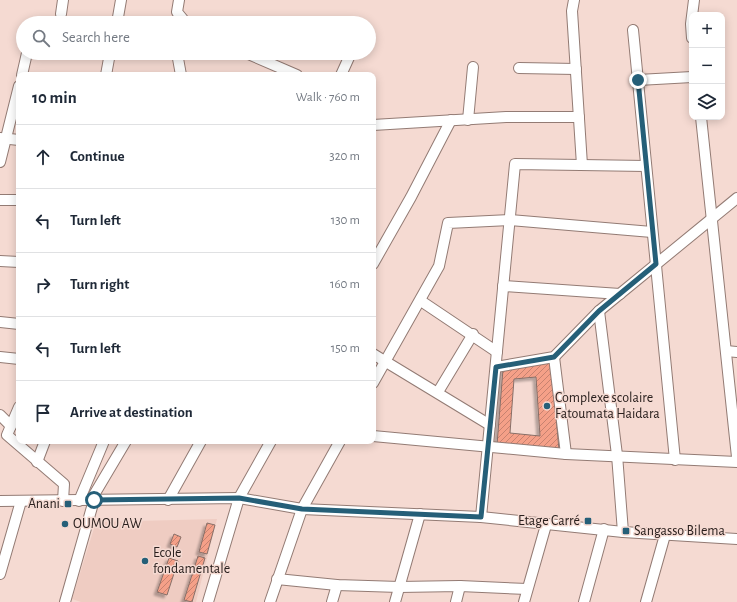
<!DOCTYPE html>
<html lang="en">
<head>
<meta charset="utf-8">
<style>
  body { margin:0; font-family:"Alegreya Sans",sans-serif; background:#f2f2f3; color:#1f2937 }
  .controls { position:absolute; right:12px; top:12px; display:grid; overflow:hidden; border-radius:8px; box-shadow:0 2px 10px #0003 }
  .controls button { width:36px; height:36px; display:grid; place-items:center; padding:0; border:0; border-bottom:1px solid #e0e1e3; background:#fff; color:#1f2937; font:20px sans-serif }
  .stop { position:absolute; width:12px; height:12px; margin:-9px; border:3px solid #255f78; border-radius:50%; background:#fff }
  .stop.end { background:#255f78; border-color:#fff; box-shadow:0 1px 4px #0008 }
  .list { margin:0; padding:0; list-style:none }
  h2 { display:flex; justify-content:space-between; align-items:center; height:52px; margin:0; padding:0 16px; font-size:17px }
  h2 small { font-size:13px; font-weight:400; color:#747a83 }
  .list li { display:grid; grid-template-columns:26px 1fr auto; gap:12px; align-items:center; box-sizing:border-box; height:64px; padding:0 16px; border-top:1px solid #e0e1e3 }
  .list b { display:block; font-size:15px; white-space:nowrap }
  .list em { font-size:13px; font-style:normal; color:#747a83 }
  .icon { flex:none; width:22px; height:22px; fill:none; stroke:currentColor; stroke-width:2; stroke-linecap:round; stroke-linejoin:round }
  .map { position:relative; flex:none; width:737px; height:602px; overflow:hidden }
  .search { position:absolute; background:#fff; box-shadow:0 2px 10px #0003; left:16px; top:16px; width:360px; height:44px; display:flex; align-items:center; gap:10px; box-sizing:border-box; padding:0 14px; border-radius:22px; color:#747a83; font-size:15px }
  .panel { position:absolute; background:#fff; box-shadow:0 2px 10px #0003; left:16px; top:72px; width:360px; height:372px; border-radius:8px }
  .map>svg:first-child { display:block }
  .built { fill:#efccc2 }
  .building { fill:url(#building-hatch); stroke:#876f68; fill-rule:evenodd; filter:url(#shadow) }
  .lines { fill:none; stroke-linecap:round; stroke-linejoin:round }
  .minor-casing { stroke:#937b74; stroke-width:12 }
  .minor { stroke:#fff; stroke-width:10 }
  .route { stroke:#255f78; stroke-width:5 }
  .poi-dot { fill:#255f78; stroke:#f5dad2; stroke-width:1.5 }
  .labels { text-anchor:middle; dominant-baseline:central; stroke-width:3; stroke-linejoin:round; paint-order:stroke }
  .poi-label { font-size:14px; fill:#2a201e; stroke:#f5dad2; text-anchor:start }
</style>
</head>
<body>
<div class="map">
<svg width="737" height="602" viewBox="0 0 737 602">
  <defs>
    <pattern id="building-hatch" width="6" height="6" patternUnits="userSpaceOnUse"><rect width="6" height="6" fill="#f5a088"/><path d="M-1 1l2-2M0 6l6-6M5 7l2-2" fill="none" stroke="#c7826f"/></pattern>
    <filter id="shadow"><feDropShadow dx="-3" dy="3" stdDeviation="1" flood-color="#0004"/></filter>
  </defs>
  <rect width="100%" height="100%" fill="#f5dad2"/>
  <path class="built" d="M 217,519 L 196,602 L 81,602 L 72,599 L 96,522 Z"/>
  <g class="building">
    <path d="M 551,360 L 559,450 L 497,445 L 503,369 ZM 536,377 L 540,436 L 510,433 L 514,379 Z"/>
    <path d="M 207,523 L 215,525 L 207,554 L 199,552 Z"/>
    <path d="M 174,534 L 181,537 L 177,547 L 170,544 Z"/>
    <path d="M 198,556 L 205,558 L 192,602 L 184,600 Z"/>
    <path d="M 169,558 L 178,561 L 167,595 L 157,592 Z"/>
  </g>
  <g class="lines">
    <g class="minor-casing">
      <g id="minor">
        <path d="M 179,0 L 177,12 L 186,23"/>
        <path d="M 574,0 L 572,11 L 582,165"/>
        <path d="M 61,14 L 63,0"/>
        <path d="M 117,23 L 121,0"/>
        <path d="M 633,30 L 675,460"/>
        <path d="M 692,38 L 691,24 L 694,0"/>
        <path d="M 177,53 L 181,75"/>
        <path d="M 246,53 L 297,75"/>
        <path d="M 519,68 L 576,69"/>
        <path d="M 22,75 L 27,53"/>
        <path d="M 106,75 L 110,53"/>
        <path d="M 341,75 L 351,53"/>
        <path d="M 638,80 L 692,77"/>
        <path d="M 701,117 L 737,457"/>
        <path d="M 468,120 L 473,67"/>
        <path d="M 373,125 L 506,117 L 579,117"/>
        <path d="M 0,138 L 19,140"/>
        <path d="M 0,162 L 19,86"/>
        <path d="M 0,200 L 19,200"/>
        <path d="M 0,261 L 19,262"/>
        <path d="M 373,264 L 411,197 L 451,120"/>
        <path d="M 503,286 L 620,294"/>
        <path d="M 421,301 L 497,352"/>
        <path d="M 599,311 L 617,455 L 623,532"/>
        <path d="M 0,322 L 19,324"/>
        <path d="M 726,351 L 737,352"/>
        <path d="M 373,354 L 490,425"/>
        <path d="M 0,357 L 19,359"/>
        <path d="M 554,357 L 566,454"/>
        <path d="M 496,367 L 554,357 L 599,311 L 737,198"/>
        <path d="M 373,383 L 439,266 L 448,223 L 510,220 L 652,232"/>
        <path d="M 438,392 L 473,334"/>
        <path d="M 19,407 L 7,435 L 64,484 L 63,501"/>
        <path d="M 0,415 L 11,426"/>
        <path d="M 373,436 L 566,454 L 737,462"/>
        <path d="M 37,462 L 45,441"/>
        <path d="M 91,500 L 126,441"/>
        <path d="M 168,500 L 201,441"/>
        <path d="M 0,501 L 239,498 L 302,509 L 481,517 L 623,532 L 737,539"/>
        <path d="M 79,501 L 104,441"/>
        <path d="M 481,517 L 515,164 L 646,166"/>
        <path d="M 0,574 L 21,501"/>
        <path d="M 277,579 L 337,585 L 399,587 L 460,586 L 527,589"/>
        <path d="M 65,602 L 94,500"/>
        <path d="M 208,602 L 239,498 L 271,441"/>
        <path d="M 270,602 L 302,509 L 340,441"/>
        <path d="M 332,602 L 337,585"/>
        <path d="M 395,602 L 420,514"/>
        <path d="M 456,602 L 460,586"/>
        <path d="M 524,602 L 546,525"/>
        <path d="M 584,602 L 604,529"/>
        <path d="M 646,602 L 665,535"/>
      </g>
    </g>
    <use href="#minor" class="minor"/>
  </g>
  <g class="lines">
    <path class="route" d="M 94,500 L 239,498 L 302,509 L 481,517 L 496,367 L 554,357 L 599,311 L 656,264 L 638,80"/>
  </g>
  <g class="poi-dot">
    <circle cx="547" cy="406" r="4"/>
    <rect x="64" y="500" width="8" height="8" rx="2"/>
    <rect x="584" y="517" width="8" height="8" rx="2"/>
    <circle cx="65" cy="524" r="4"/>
    <rect x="622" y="527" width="8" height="8" rx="2"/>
    <circle cx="145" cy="561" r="4"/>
  </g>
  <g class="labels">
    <g class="poi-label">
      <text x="555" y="398">Complexe scolaire<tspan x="555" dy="16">Fatoumata Haidara</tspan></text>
      <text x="60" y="504" text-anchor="end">Anani</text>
      <text x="580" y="521" text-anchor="end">Etage Carré</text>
      <text x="73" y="524">OUMOU AW</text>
      <text x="634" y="531">Sangasso Bilema</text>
      <text x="153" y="553">Ecole<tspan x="153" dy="16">fondamentale</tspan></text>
    </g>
  </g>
</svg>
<div class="controls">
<button>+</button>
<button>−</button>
<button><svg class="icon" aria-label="layers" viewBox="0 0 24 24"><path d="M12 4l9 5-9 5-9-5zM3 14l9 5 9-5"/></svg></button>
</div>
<div class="stop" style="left:94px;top:500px"></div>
<div class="stop end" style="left:638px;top:80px"></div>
<div class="search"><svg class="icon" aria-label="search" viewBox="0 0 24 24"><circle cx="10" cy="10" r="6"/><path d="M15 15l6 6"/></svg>Search here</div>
<section class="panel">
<h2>10 min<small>Walk · 760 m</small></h2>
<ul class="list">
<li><svg class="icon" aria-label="ahead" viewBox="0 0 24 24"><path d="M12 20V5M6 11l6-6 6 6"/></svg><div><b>Continue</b></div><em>320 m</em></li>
<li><svg class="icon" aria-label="left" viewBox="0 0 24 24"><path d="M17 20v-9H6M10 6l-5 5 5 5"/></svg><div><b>Turn left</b></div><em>130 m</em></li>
<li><svg class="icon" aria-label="right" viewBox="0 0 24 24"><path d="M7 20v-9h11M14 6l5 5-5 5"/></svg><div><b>Turn right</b></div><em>160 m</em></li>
<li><svg class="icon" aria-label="left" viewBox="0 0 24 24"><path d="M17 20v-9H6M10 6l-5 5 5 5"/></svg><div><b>Turn left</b></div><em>150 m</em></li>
<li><svg class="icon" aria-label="arrive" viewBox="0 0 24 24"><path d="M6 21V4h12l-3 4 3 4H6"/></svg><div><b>Arrive at destination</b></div></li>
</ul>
</section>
</div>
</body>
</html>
